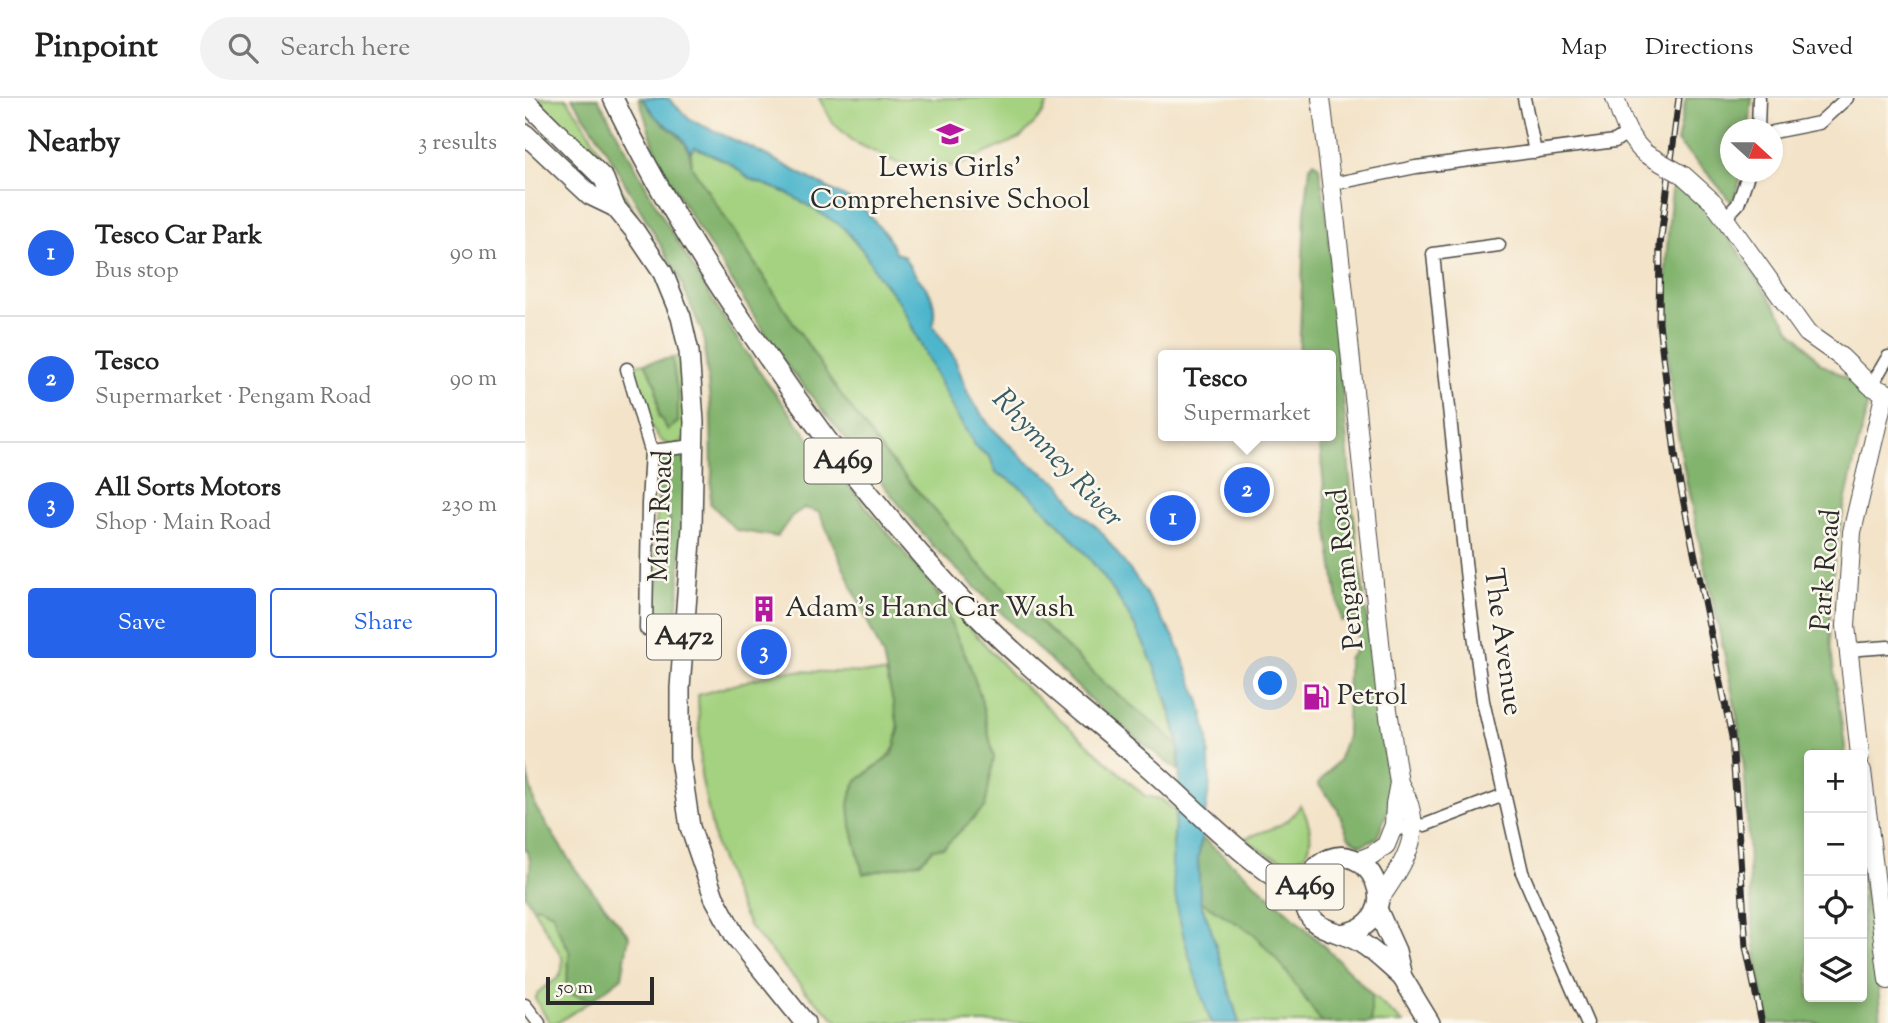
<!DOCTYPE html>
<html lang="en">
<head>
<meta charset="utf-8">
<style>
  body { margin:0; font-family:"Sorts Mill Goudy",serif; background:#f2f2f2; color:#222 }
  .controls { position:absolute; right:21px; bottom:21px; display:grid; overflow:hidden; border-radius:7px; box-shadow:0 4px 10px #0003 }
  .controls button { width:63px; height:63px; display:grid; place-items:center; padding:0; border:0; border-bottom:2px solid #e0e0e0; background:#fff; color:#222; font:35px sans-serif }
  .compass { position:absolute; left:1195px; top:21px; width:63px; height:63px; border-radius:50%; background:#fff; box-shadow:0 4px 10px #0003; rotate:111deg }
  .scale { position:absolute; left:21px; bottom:18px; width:108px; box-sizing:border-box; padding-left:7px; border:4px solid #2b2b2b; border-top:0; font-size:19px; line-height:24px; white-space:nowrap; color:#2b2b2b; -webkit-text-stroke:5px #fbf7ec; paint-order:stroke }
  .you { position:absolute; left:746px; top:586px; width:24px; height:24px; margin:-18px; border:5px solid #fff; border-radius:50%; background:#1a73e8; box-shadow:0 0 0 10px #1a73e833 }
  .badge { display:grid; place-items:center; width:46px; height:46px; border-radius:50%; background:#2563eb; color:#fff; font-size:23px; font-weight:700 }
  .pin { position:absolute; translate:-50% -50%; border:4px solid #fff; box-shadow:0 2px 7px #0006 }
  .popup { position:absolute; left:633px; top:252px; width:178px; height:91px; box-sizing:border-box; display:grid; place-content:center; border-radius:7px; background:#fff; filter:drop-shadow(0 2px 5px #0005); font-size:23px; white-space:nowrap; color:#767676 }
  .popup b { font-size:26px; color:#222 }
  .popup::after { content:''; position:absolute; left:50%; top:100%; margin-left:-14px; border:14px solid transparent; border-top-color:#fff }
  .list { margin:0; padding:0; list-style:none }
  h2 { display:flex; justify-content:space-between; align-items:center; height:91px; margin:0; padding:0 28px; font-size:30px }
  h2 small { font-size:23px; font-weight:400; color:#767676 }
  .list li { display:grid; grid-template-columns:46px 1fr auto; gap:21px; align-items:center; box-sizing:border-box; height:126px; padding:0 28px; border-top:2px solid #e0e0e0 }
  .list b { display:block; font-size:26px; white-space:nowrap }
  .list p { margin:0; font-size:23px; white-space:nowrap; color:#767676 }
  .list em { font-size:23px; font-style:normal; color:#767676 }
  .actions { display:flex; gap:14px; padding:21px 28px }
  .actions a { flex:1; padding:16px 0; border:2px solid #2563eb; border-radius:7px; text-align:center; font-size:24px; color:#2563eb }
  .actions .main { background:#2563eb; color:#fff }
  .icon { flex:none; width:38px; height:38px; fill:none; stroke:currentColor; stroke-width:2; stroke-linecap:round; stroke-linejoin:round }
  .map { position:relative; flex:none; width:1363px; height:925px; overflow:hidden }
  header { display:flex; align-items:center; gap:42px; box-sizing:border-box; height:98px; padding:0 35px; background:#fff; border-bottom:2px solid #e0e0e0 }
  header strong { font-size:33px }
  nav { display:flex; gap:38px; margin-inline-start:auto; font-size:24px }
  .search { width:490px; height:63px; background:#f2f2f2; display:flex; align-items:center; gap:18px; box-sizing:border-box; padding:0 24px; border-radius:38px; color:#767676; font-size:26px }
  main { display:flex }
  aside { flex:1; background:#fff }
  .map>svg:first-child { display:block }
  .green { fill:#a4d280; stroke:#687e56; stroke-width:2 }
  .forest { fill:#83b46e; stroke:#57704c; stroke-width:2 }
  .water { fill:#4eb6cc; stroke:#3c707c; stroke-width:2 }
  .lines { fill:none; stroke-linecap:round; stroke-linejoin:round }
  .street-casing { stroke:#494743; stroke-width:15 }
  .secondary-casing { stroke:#494743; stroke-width:20 }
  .primary-casing { stroke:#494743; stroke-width:22 }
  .street { stroke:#fff; stroke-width:12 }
  .secondary { stroke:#fff; stroke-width:18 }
  .primary { stroke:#fff; stroke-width:19 }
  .rail-casing { stroke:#2b2b2b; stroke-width:7 }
  .rail { stroke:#fbf7ec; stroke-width:4.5; stroke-dasharray:13; stroke-linecap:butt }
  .secondary-bridge-casing { stroke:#494743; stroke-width:20; stroke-linecap:butt }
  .secondary-bridge { stroke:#fff; stroke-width:18 }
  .labels { text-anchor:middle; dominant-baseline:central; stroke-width:5; stroke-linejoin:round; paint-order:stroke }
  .shield { fill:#fbf7ec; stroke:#696865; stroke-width:2 }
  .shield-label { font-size:26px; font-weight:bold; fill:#2b2b2b }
  .poi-label { font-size:28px; fill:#2b2b2b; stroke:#fbf7ec; text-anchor:start }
  .street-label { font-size:28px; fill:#2b2b2b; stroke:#fbf7ec }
  .water-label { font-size:30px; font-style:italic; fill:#375c63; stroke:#fbf7ec }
</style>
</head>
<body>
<header>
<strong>Pinpoint</strong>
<div class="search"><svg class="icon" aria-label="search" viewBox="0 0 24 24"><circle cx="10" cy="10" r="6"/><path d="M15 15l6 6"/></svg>Search here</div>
<nav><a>Map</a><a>Directions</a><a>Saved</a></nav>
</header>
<main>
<aside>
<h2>Nearby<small>3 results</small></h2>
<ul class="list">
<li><span class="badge">1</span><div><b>Tesco Car Park</b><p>Bus stop</p></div><em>90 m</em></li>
<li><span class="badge">2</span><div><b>Tesco</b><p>Supermarket · Pengam Road</p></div><em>90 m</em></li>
<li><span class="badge">3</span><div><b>All Sorts Motors</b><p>Shop · Main Road</p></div><em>230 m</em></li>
</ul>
<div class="actions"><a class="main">Save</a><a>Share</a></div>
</aside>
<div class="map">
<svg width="1363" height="925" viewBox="0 0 1363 925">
  <rect width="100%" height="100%" fill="#fbf7ec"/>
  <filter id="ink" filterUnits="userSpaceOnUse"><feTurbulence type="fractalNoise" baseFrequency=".0143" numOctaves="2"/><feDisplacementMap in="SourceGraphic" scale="14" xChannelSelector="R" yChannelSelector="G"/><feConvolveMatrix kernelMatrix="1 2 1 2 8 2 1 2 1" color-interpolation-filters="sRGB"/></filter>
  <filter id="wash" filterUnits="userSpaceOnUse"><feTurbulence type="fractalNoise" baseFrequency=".00686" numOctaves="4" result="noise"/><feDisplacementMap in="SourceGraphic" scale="28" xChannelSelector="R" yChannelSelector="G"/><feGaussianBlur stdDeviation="1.57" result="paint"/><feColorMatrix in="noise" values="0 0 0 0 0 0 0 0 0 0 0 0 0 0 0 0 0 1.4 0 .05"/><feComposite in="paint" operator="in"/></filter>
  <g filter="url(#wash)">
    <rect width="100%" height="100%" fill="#f3e3c8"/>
    <g class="green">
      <path d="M 9,0 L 41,0 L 57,22 L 112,118 L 75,69 Z"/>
      <path d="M 294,0 L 525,0 L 517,17 L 495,40 L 432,68 L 372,65 L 329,44 L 307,24 Z"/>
      <path d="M 170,49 L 203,64 L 225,81 L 262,95 L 318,128 L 339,154 L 351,175 L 375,205 L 430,315 L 452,350 L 465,359 L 471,375 C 493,384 510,401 526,418 C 593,484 635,558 654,650 L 638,633 L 581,587 L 450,462 L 421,425 L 359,355 L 309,287 L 167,69 L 166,54 Z"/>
      <path d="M 153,259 L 161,340 C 127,371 114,288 108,267 L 120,265 L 131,286 L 134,318 L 153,299 L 147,260 Z"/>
      <path d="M 132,406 L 145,421 L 144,447 L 128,504 Z"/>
      <path d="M 409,490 L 489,579 L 620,698 L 636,701 L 651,714 L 647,766 L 655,819 L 686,925 L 315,925 L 281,894 L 225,829 L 210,799 L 191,749 L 176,678 L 173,597 L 257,573 L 361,575 C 367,601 385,642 359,662 C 347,671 334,679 327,692 L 395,764 L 408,751 L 469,660 L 455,597 L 444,565 Z"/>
      <path d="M 775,707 C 785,720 794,755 771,761 C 754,766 732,750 720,740 C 742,732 765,728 775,707 Z"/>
      <path d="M 675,803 L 728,835 L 756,866 L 797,925 L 714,925 L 685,828 Z"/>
      <path d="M 13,808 L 28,815 L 31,827 L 45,854 L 41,890 L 46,896 L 67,902 L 32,925 L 25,925 L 10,901 C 17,881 41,890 37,859 L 8,810 Z"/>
      <path d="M 846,896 L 878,925 L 846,925 Z"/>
    </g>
    <g class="forest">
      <path d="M 47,0 L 73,0 L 140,123 L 205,230 L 238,279 L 284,340 L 409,490 L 444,565 L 455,597 L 469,660 L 460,709 L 419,749 L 408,751 L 395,764 L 338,776 L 326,728 L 324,707 L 327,692 L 332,683 L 368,656 L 374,632 L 358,558 L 294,414 L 279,410 L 267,418 L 252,439 L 211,432 L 185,405 L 187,376 L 186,315 L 178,236 L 153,177 L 71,35 Z"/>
      <path d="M 114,0 L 117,0 C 122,6 126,14 131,19 C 150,38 165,39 167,69 L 309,287 L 359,355 L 421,425 L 450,462 L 581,587 L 638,633 L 654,650 L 653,673 L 578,614 L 407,447 L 257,262 L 165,117 L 134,63 Z"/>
      <path d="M 1161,0 L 1227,0 L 1224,31 L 1206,32 L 1206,74 L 1218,74 L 1207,105 L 1185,78 L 1152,44 Z"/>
      <path d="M 789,64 L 794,68 L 802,118 L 828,413 L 859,650 L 864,709 L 852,740 L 836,747 L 824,740 L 812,710 L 793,686 L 813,663 L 822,638 L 823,561 L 835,547 L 828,522 L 816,523 L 804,442 L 794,338 L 806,338 L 806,257 L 774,257 L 780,114 L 785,69 Z"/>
      <path d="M 1148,83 L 1170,96 L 1184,109 L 1268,235 L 1274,239 L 1295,265 L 1341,291 L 1342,310 C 1325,384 1299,474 1306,550 C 1310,586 1317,622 1321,657 L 1284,657 L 1284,899 L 1337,899 L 1337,774 L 1350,845 L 1356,925 L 1242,925 C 1234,881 1228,838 1225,794 C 1222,738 1223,681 1213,625 C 1193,511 1159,399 1145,283 C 1137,217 1140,150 1148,83 Z"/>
      <path d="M 147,260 L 153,299 L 153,324 L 143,332 L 134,318 L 131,286 L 120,265 Z"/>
      <path d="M 148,356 L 159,359 L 161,369 L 151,541 L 129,543 L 128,504 L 144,447 L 145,421 C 126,399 130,389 135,362 Z"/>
      <path d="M 0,669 L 11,710 L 50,771 L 104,838 L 97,879 L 67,902 L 46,896 L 41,889 L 45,854 L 31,827 L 28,815 L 13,808 L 8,810 L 0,797 C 0,778 12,770 0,751 Z"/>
      <path d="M 677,740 C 737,790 792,838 846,896 L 846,925 L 797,925 L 756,866 L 728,835 L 675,803 L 673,761 Z"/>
    </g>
    <path class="water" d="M 117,0 L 143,0 L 165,22 L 229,51 L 335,107 L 362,137 L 370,154 L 379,158 C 392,189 415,188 408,228 L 429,259 L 444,298 L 465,328 L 501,363 L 536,387 L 553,413 L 574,431 L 613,483 L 650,541 L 675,604 L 683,640 L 685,685 L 673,761 L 675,803 L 685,828 L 714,925 L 686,925 C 669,875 649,819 647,766 C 647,729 658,684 654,649 C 652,630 645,611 639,593 C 614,524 577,469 525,417 C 509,401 492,383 471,375 L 465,359 L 452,350 L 430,315 L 375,205 L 351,175 L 339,154 L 318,129 L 262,95 L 225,81 L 203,64 L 170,49 L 166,54 L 156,38 L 132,20 Z"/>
  </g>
  <g filter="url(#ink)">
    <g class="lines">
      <g class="street-casing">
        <g id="street">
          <path d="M 999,0 L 1010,54"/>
          <path d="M 1233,32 L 1234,0"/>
          <path d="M 1248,34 L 1294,25 L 1322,0"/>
          <path d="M 807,86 L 891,69 L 1090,43 L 1102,35"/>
          <path d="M 1201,119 L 1213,106 L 1224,74"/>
          <path d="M 974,147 L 908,156 L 943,492 L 958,603 L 997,774 L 1062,925"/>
          <path d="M 102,271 L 126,353 L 123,406 L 121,531"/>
          <path d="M 1346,288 L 1363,259"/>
          <path d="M 126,353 L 169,348"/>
          <path d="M 1322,552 L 1363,549"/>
          <path d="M 866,735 L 878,729 L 900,727 L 979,697"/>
          <path d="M 0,907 L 14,925"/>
        </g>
      </g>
      <g class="secondary-casing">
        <g id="secondary">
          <path d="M 796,0 L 818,186 L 860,592 L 874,685 L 870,706 L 869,727 L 861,747 L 847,757 L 832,763"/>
          <path d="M 1090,0 C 1098,23 1102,40 1121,56"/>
          <path d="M 1188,104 L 1282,235 L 1316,259 L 1346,288 L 1363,296"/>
          <path d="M 1335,657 L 1321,528 L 1327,434 L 1360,294"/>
          <path d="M 1337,673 L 1363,882"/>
          <path d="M 854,802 C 881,762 903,732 874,685"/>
        </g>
      </g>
      <g class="primary-casing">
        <g id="primary">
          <path d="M 88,0 C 129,87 180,169 235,248 C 300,344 372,435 453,519 C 505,572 565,618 621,667 C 669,709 722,766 778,796"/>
          <path d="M 0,3 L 79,81 L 90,109 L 109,132 L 138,175 L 156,219 L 164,254 L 169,324 L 167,429 L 155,590 L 155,661 L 165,729 L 189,799 L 210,838 L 280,925"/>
          <path d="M 0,36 L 65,97 L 90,109"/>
          <path d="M 852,811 L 871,853 L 877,879 L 905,925"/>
          <path d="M 815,836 C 889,826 842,730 794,767 C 784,775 778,786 779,799 C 781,836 813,830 836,845 C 851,854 864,868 877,879"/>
        </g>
      </g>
      <use href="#street" class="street"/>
      <use href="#secondary" class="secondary"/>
      <use href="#primary" class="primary"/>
      <g class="rail-casing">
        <path id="rail" d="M 1154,0 L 1135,147 L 1134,225 L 1152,371 L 1207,639 L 1221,849 L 1237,925"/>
      </g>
      <use href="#rail" class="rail"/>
      <g class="secondary-bridge-casing">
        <path id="secondary-bridge" d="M 1121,56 L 1158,77 L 1188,104"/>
      </g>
      <use href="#secondary-bridge" class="secondary-bridge"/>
    </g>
  </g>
  <defs>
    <g id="school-bare" transform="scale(2.1)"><path d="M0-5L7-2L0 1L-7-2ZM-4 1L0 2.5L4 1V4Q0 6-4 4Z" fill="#b5179e" stroke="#fbf7ec" stroke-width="2.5" paint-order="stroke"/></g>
    <g id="building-bare" transform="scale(2.1)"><path d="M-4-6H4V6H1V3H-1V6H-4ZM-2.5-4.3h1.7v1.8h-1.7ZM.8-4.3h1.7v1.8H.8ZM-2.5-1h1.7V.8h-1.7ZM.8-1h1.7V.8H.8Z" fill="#b5179e" stroke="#fbf7ec" stroke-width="2.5" paint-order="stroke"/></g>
    <g id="fuel-bare" transform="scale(2.1)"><path d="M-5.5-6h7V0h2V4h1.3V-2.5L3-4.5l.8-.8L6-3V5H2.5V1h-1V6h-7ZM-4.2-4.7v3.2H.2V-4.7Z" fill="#b5179e" stroke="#fbf7ec" stroke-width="2.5" paint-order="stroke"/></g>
  </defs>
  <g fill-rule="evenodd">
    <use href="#school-bare" x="425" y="36"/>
    <use href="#building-bare" x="239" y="511"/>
    <use href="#fuel-bare" x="791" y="599"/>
  </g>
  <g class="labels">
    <g class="shield">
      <rect x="279.5" y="340.5" width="77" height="45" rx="5"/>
      <rect x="122" y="516.5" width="74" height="45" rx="5"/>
      <rect x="741.5" y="766.5" width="77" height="45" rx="5"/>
    </g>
    <g class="shield-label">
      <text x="318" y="363">A469</text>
      <text x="159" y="539">A472</text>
      <text x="780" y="789">A469</text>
    </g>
    <g class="poi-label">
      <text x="425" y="71" text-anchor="middle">Lewis Girls'<tspan x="425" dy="32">Comprehensive School</tspan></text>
      <text x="260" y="511">Adam's Hand Car Wash</text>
      <text x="812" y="599">Petrol</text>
    </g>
    <g class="street-label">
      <text transform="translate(137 418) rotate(-88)">Main Road</text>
      <text transform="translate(822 471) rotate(-96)">Pengam Road</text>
      <text transform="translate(1302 472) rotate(-85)">Park Road</text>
      <text transform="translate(977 544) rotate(82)">The Avenue</text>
    </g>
    <g class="water-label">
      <text transform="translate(532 361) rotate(47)">Rhymney River</text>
    </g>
  </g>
</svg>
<div class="controls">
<button>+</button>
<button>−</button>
<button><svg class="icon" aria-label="locate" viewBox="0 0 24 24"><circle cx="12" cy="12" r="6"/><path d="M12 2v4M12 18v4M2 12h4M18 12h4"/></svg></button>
<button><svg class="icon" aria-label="layers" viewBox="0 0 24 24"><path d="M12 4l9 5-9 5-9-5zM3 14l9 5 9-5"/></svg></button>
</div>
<svg class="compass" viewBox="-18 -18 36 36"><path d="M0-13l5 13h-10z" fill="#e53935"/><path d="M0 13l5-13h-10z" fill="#767676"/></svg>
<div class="scale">50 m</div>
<div class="you"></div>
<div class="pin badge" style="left:648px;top:420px">1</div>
<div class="pin badge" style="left:722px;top:392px">2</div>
<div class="popup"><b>Tesco</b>Supermarket</div>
<div class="pin badge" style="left:239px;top:554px">3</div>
</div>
</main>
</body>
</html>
